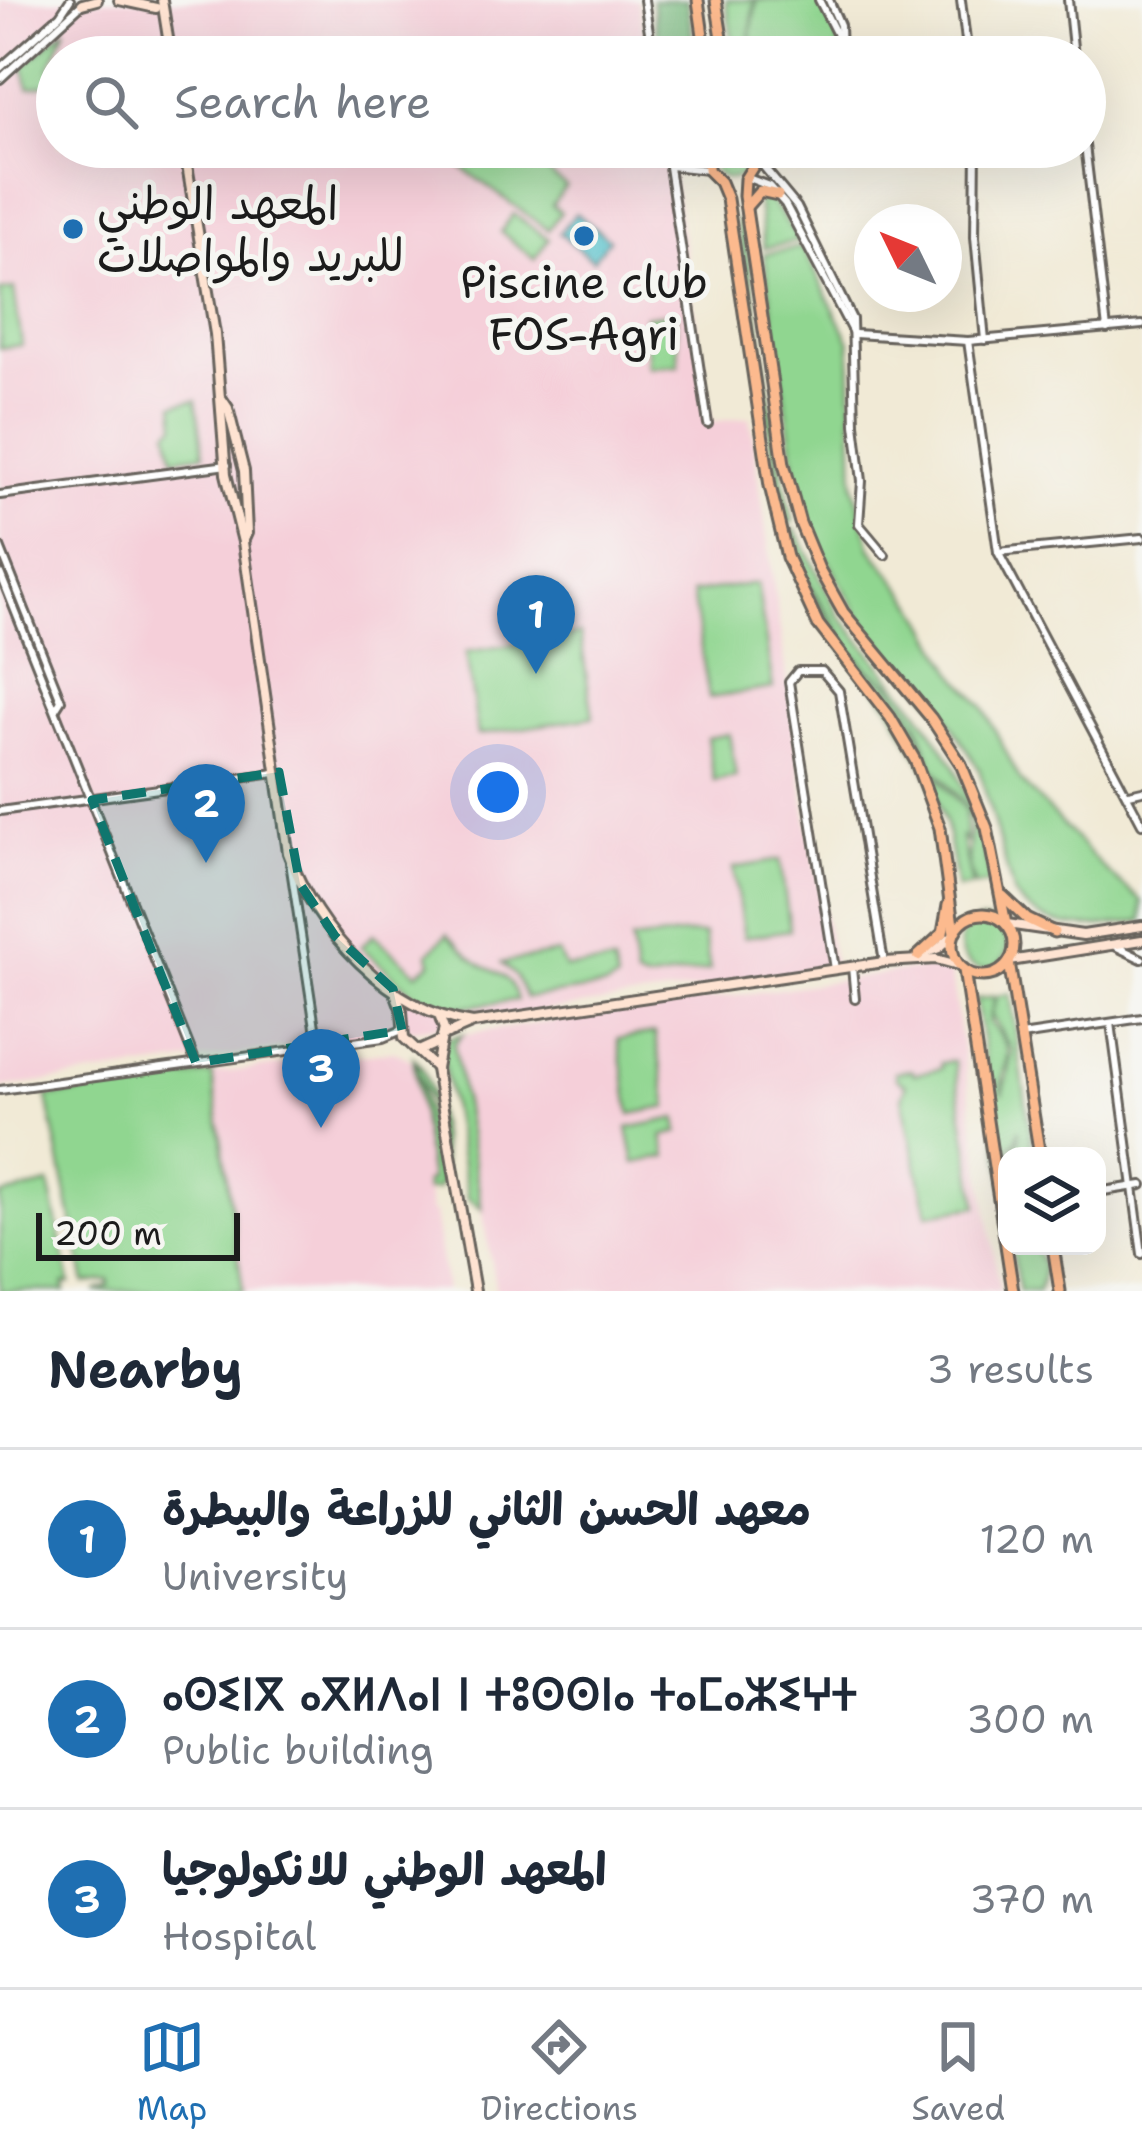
<!DOCTYPE html>
<html lang="en">
<head>
<meta charset="utf-8">
<style>
  body { margin:0; font-family:"Shantell Sans","Playpen Sans Arabic","Noto Sans Tifinagh",sans-serif; background:#f2f2f3; color:#1f2937 }
  .controls { position:absolute; right:36px; bottom:36px; display:grid; overflow:hidden; border-radius:24px; box-shadow:0 12px 48px #0002 }
  .controls button { width:108px; height:108px; display:grid; place-items:center; padding:0; border:0; border-bottom:3px solid #e0e1e3; background:#fff; color:#1f2937; font:60px sans-serif }
  .compass { position:absolute; left:854px; top:204px; width:108px; height:108px; border-radius:50%; background:#fff; box-shadow:0 12px 48px #0002; rotate:313deg }
  .scale { position:absolute; left:36px; bottom:30px; width:204px; box-sizing:border-box; padding-left:12px; border:6px solid #1c1c1c; border-top:0; font-size:33px; line-height:42px; white-space:nowrap; color:#1c1c1c; -webkit-text-stroke:9px #f6f6f2; paint-order:stroke }
  .you { position:absolute; left:498px; top:792px; width:42px; height:42px; margin:-30px; border:9px solid #fff; border-radius:50%; background:#1a73e8; box-shadow:0 0 0 18px #1a73e833 }
  .badge { display:grid; place-items:center; width:78px; height:78px; border-radius:50%; background:#1f6fb2; color:#fff; font-size:39px; font-weight:700 }
  .pin { position:absolute; translate:-50% -99px; filter:drop-shadow(0 3px 6px #0008) }
  .pin::after { content:''; position:absolute; top:63px; width:42px; height:36px; background:inherit; clip-path:polygon(0 0,100% 0,50% 100%) }
  .list { margin:0; padding:0; list-style:none }
  h2 { display:flex; justify-content:space-between; align-items:center; height:156px; margin:0; padding:0 48px; font-size:51px }
  h2 small { font-size:39px; font-weight:400; color:#747a83 }
  .list li { display:grid; grid-template-columns:78px 1fr auto; gap:36px; align-items:center; box-sizing:border-box; height:180px; padding:0 48px; border-top:3px solid #e0e1e3 }
  .list b { display:block; font-size:45px; white-space:nowrap }
  .list p { margin:0; font-size:39px; white-space:nowrap; color:#747a83 }
  .list em { font-size:39px; font-style:normal; color:#747a83 }
  .icon { flex:none; width:66px; height:66px; fill:none; stroke:currentColor; stroke-width:2; stroke-linecap:round; stroke-linejoin:round }
  .map { position:relative; flex:none; width:1142px; height:1291px; overflow:hidden }
  .search { position:absolute; background:#fff; box-shadow:0 12px 48px #0002; left:36px; right:36px; top:36px; height:132px; display:flex; align-items:center; gap:30px; box-sizing:border-box; padding:0 42px; border-radius:66px; color:#747a83; font-size:45px }
  .sheet { height:696px; background:#fff }
  nav { display:flex; justify-content:space-around; align-items:center; box-sizing:border-box; height:168px; border-top:3px solid #e0e1e3; background:#fff; font-size:33px; color:#747a83 }
  nav a { display:grid; justify-items:center; gap:6px }
  nav .on { color:#1f6fb2 }
  .map>svg:first-child { display:block }
  .built { fill:#f5cfd9 }
  .green { fill:#90d690; stroke:#567956; stroke-width:3 }
  .forest { fill:#74b77a; stroke:#486a4b; stroke-width:3 }
  .water { fill:#53c0ca; stroke:#386e73; stroke-width:3 }
  .lines { fill:none; stroke-linecap:round; stroke-linejoin:round }
  .street-casing { stroke:#67645d; stroke-width:12 }
  .secondary-casing { stroke:#67645d; stroke-width:14 }
  .primary-casing { stroke:#67645d; stroke-width:15 }
  .street { stroke:#fff; stroke-width:6 }
  .secondary { stroke:#fee3d2; stroke-width:8 }
  .primary { stroke:#fcba8e; stroke-width:9 }
  .marked { fill:#0f766e; fill-opacity:0.2; stroke:#0f766e; stroke-width:9; stroke-dasharray:24 15; stroke-linejoin:round }
  .poi-dot { fill:#1f6fb2; stroke:#f6f6f2; stroke-width:4.5 }
  .labels { text-anchor:middle; dominant-baseline:central; stroke-width:10; stroke-linejoin:round; paint-order:stroke }
  .poi-label { font-size:45px; fill:#1c1c1c; stroke:#f6f6f2; text-anchor:start }
</style>
</head>
<body>
<div class="map">
<svg width="1142" height="1291" viewBox="0 0 1142 1291">
  <rect width="100%" height="100%" fill="#f6f6f2"/>
  <filter id="ink" filterUnits="userSpaceOnUse"><feTurbulence type="fractalNoise" baseFrequency=".00833" numOctaves="2"/><feDisplacementMap in="SourceGraphic" scale="24" xChannelSelector="R" yChannelSelector="G"/><feConvolveMatrix kernelMatrix="1 2 1 2 8 2 1 2 1" color-interpolation-filters="sRGB"/></filter>
  <filter id="wash" filterUnits="userSpaceOnUse"><feTurbulence type="fractalNoise" baseFrequency=".004" numOctaves="4" result="noise"/><feDisplacementMap in="SourceGraphic" scale="48" xChannelSelector="R" yChannelSelector="G"/><feGaussianBlur stdDeviation="2.7" result="paint"/><feColorMatrix in="noise" values="0 0 0 0 0 0 0 0 0 0 0 0 0 0 0 0 0 1.4 0 .05"/><feComposite in="paint" operator="in"/></filter>
  <g filter="url(#wash)">
    <rect width="100%" height="100%" fill="#f1ead6"/>
    <g class="built">
      <path d="M 0,0 L 637,0 L 649,57 L 57,57 L 57,147 L 668,147 L 712,422 L 750,417 L 807,820 L 835,970 L 0,1088 Z"/>
      <path d="M 941,966 L 951,975 L 1000,1291 L 496,1291 L 454,1043 L 464,1034 Z"/>
      <path d="M 394,1051 L 413,1061 L 430,1182 L 426,1184 L 431,1212 L 435,1213 L 446,1291 L 243,1291 L 212,1074 Z"/>
    </g>
    <g class="green">
      <path d="M 726,0 L 754,0 L 749,57 L 735,57 Z"/>
      <path d="M 757,0 L 827,0 L 837,24 L 840,57 L 752,57 L 751,32 Z"/>
      <path d="M 66,28 L 50,67 L 53,83 L 28,88 L 24,65 Z"/>
      <circle cx="730" cy="161" r="18"/>
      <path d="M 455,147 L 472,147 L 485,156 L 492,147 L 514,147 L 566,186 L 552,205 L 561,212 L 548,230 L 447,157 Z"/>
      <path d="M 768,197 L 800,241 L 764,248 L 758,202 Z"/>
      <path d="M 513,214 L 549,239 L 534,259 L 501,232 Z"/>
      <path d="M 743,220 L 779,459 L 793,522 L 784,525 L 737,221 Z"/>
      <path d="M 803,247 L 850,342 L 854,486 L 871,548 L 918,608 L 953,671 L 983,706 L 1020,780 L 1107,872 L 1142,901 L 1142,921 C 1097,928 1046,936 1014,895 L 979,769 L 949,720 L 865,626 L 812,532 L 797,481 L 764,254 Z"/>
      <path d="M 14,289 L 22,345 L 0,348 L 0,291 Z"/>
      <path d="M 676,313 L 679,365 L 648,367 L 645,316 Z"/>
      <path d="M 196,400 L 204,454 L 174,458 L 168,431 L 176,425 L 174,404 Z"/>
      <path d="M 796,530 L 839,615 L 918,710 L 954,765 L 975,815 L 992,883 L 975,886 L 968,864 L 971,823 L 966,805 L 933,767 L 918,723 L 891,684 L 868,668 L 851,649 L 809,582 L 790,531 Z"/>
      <path d="M 788,531 L 809,586 L 850,652 L 868,671 L 890,685 L 915,721 L 932,771 L 965,809 L 966,841 L 961,835 L 972,886 L 957,889 L 946,825 L 930,778 L 889,705 L 826,625 L 800,572 Z"/>
      <path d="M 757,583 L 773,688 L 709,698 L 692,593 Z"/>
      <path d="M 580,634 L 593,717 L 478,735 L 466,652 Z"/>
      <path d="M 729,734 L 736,777 L 714,781 L 707,738 Z"/>
      <path d="M 780,860 L 790,930 L 744,937 L 733,868 Z"/>
      <circle cx="984" cy="945" r="24"/>
      <path d="M 373,934 L 417,973 L 431,963 L 429,953 L 447,934 C 458,943 472,961 485,967 C 504,975 511,978 517,1000 L 454,1008 L 421,1000 L 361,947 Z"/>
      <path d="M 689,934 L 704,935 L 710,970 L 646,981 L 636,978 L 631,941 Z"/>
      <path d="M 558,953 L 565,968 L 613,964 L 617,981 L 606,987 L 526,998 L 516,977 L 502,963 Z"/>
      <path d="M 1010,994 L 1034,1156 L 1010,1156 L 1019,1141 L 1019,1129 L 1017,1140 L 1009,1148 L 1004,1187 L 976,999 L 995,996 L 989,1022 C 1026,1065 996,1058 1003,1095 L 1012,1051 L 991,1015 L 997,996 Z"/>
      <path d="M 655,1033 L 668,1107 L 631,1114 L 618,1039 Z"/>
      <path d="M 463,1034 L 454,1044 L 482,1209 L 468,1198 L 442,1053 L 448,1038 Z"/>
      <path d="M 414,1058 C 433,1072 446,1158 442,1184 L 429,1100 L 418,1072 L 440,1183 L 437,1189 L 426,1190 L 425,1183 L 430,1181 L 414,1064 L 419,1070 Z"/>
      <path d="M 954,1061 L 978,1206 L 928,1214 L 902,1098 L 906,1085 L 896,1078 L 895,1072 L 912,1070 L 914,1074 L 941,1069 L 941,1063 Z"/>
      <path d="M 212,1074 L 243,1291 L 95,1291 L 109,1286 L 109,1280 L 85,1283 L 47,1097 Z"/>
      <path d="M 677,1118 L 679,1132 L 663,1136 L 667,1157 L 635,1163 L 628,1128 Z"/>
      <path d="M 49,1184 L 70,1283 L 64,1284 L 65,1291 L 0,1291 L 0,1196 Z"/>
      <path d="M 1012,1246 L 1032,1246 C 1045,1261 1046,1273 1038,1291 L 1019,1291 Z"/>
    </g>
    <path class="forest" d="M 652,0 L 687,0 L 696,57 L 660,57 Z"/>
    <path class="water" d="M 576,213 L 609,239 L 593,260 L 559,233 Z"/>
  </g>
  <g filter="url(#ink)">
    <g class="lines">
      <g class="street-casing">
        <g id="street">
          <path d="M 644,0 L 653,57"/>
          <path d="M 819,0 L 838,37"/>
          <path d="M 829,0 L 840,25 L 841,57"/>
          <path d="M 961,0 L 968,57"/>
          <path d="M 1068,0 L 1074,57"/>
          <path d="M 0,68 L 60,15 L 70,0"/>
          <path d="M 0,79 L 81,5"/>
          <path d="M 1085,145 L 1107,329"/>
          <path d="M 666,147 L 708,424"/>
          <path d="M 976,147 L 975,237 L 985,340"/>
          <path d="M 758,160 L 797,207 L 852,319 L 855,424 L 862,481 L 859,524 L 885,555"/>
          <path d="M 683,165 L 707,149"/>
          <path d="M 670,166 L 708,170"/>
          <path d="M 748,178 L 769,186 L 785,204 L 852,331"/>
          <path d="M 855,334 L 968,341 L 1142,325"/>
          <path d="M 968,341 L 998,552 L 1142,824"/>
          <path d="M 0,495 L 227,465"/>
          <path d="M 0,547 L 61,700 L 56,708"/>
          <path d="M 998,552 L 1142,538"/>
          <path d="M 0,573 L 196,1063"/>
          <path d="M 1129,794 L 1142,791"/>
          <path d="M 0,811 L 275,773"/>
          <path d="M 290,862 L 318,1047"/>
          <path d="M 1115,946 L 1142,959"/>
          <path d="M 852,967 L 855,999"/>
          <path d="M 835,969 L 789,682 L 798,671 L 822,671 L 839,691 L 884,962"/>
          <path d="M 1111,1023 L 1142,1254"/>
          <path d="M 1021,1036 L 1142,1018"/>
          <path d="M 0,1090 L 383,1038 L 402,1030"/>
          <path d="M 1097,1192 L 1142,1185"/>
        </g>
      </g>
      <g class="secondary-casing">
        <g id="secondary">
          <path d="M 119,0 L 156,8"/>
          <path d="M 162,0 L 171,57"/>
          <path d="M 82,4 L 97,0"/>
          <path d="M 184,147 L 215,334 L 226,474 L 243,542 L 288,853 C 316,931 389,1011 473,1023"/>
          <path d="M 222,399 L 228,408 L 244,471 L 247,533 L 243,542"/>
          <path d="M 1007,924 L 1083,935 L 1142,926"/>
          <path d="M 923,954 L 939,948 L 953,935"/>
          <path d="M 1010,961 L 1142,940"/>
          <path d="M 396,995 L 402,1011 L 404,1038 L 435,1067"/>
          <path d="M 443,1036 L 473,1023 L 884,962 L 936,959 L 958,965"/>
          <path d="M 441,1041 L 436,1069 L 475,1291"/>
          <path d="M 419,1051 L 441,1041 L 444,1029 L 440,1018"/>
        </g>
      </g>
      <g class="primary-casing">
        <g id="primary">
          <path d="M 698,0 L 706,57"/>
          <path d="M 716,0 L 725,57"/>
          <path d="M 708,147 L 708,170 L 720,182 L 727,199 L 770,486 L 787,557 L 818,624 L 890,717 L 915,760 L 940,828 L 954,933"/>
          <path d="M 752,147 L 755,163 L 745,179 L 744,196 L 784,464 L 800,523 L 819,569 L 843,612 L 931,718 L 961,764 L 987,828 L 1006,924"/>
          <path d="M 746,207 L 760,191 L 778,195"/>
          <path d="M 1003,896 L 1027,919 L 1054,932"/>
          <circle cx="983" cy="945" r="31"/>
          <path d="M 918,956 L 943,933 L 948,905"/>
          <path d="M 1009,962 L 1040,1156"/>
          <path d="M 964,970 L 1013,1291"/>
          <path d="M 1053,1246 L 1060,1291"/>
        </g>
      </g>
      <use href="#street" class="street"/>
      <use href="#secondary" class="secondary"/>
      <use href="#primary" class="primary"/>
    </g>
  </g>
  <path class="marked" d="M 279,772 L 300,884 L 335,936 L 393,989 L 402,1030 L 196,1063 L 92,800 Z"/>
  <g class="poi-dot">
    <circle cx="73" cy="229" r="12"/>
    <circle cx="584" cy="236" r="12"/>
  </g>
  <g class="labels">
    <g class="poi-label">
      <text x="97" y="203">المعهد الوطني<tspan x="97" dy="52">للبريد والمواصلات</tspan></text>
      <text x="584" y="282" text-anchor="middle">Piscine club<tspan x="584" dy="52">FOS-Agri</tspan></text>
    </g>
  </g>
</svg>
<div class="controls">
<button><svg class="icon" aria-label="layers" viewBox="0 0 24 24"><path d="M12 4l9 5-9 5-9-5zM3 14l9 5 9-5"/></svg></button>
</div>
<svg class="compass" viewBox="-18 -18 36 36"><path d="M0-13l5 13h-10z" fill="#e53935"/><path d="M0 13l5-13h-10z" fill="#747a83"/></svg>
<div class="scale">200 m</div>
<div class="you"></div>
<div class="pin badge" style="left:536px;top:674px">1</div>
<div class="pin badge" style="left:206px;top:863px">2</div>
<div class="pin badge" style="left:321px;top:1128px">3</div>
<div class="search"><svg class="icon" aria-label="search" viewBox="0 0 24 24"><circle cx="10" cy="10" r="6"/><path d="M15 15l6 6"/></svg>Search here</div>
</div>
<section class="sheet">
<h2>Nearby<small>3 results</small></h2>
<ul class="list">
<li><span class="badge">1</span><div><b>معهد الحسن الثاني للزراعة والبيطرة</b><p>University</p></div><em>120 m</em></li>
<li><span class="badge">2</span><div><b>ⴰⵙⵉⵏⴳ ⴰⴳⵍⴷⴰⵏ ⵏ ⵜⵓⵙⵙⵏⴰ ⵜⴰⵎⴰⵣⵉⵖⵜ</b><p>Public building</p></div><em>300 m</em></li>
<li><span class="badge">3</span><div><b>المعهد الوطني للانكولوجيا</b><p>Hospital</p></div><em>370 m</em></li>
</ul>
</section>
<nav>
<a class="on"><svg class="icon" aria-label="map" viewBox="0 0 24 24"><path d="M3 6l6-2 6 2 6-2v14l-6 2-6-2-6 2zM9 4v14M15 6v14"/></svg>Map</a>
<a><svg class="icon" aria-label="directions" viewBox="0 0 24 24"><path d="M12 3l9 9-9 9-9-9zM9 14v-3h6M13 9l2 2-2 2"/></svg>Directions</a>
<a><svg class="icon" aria-label="saved" viewBox="0 0 24 24"><path d="M7 4h10v16l-5-4-5 4z"/></svg>Saved</a>
</nav>
</body>
</html>
